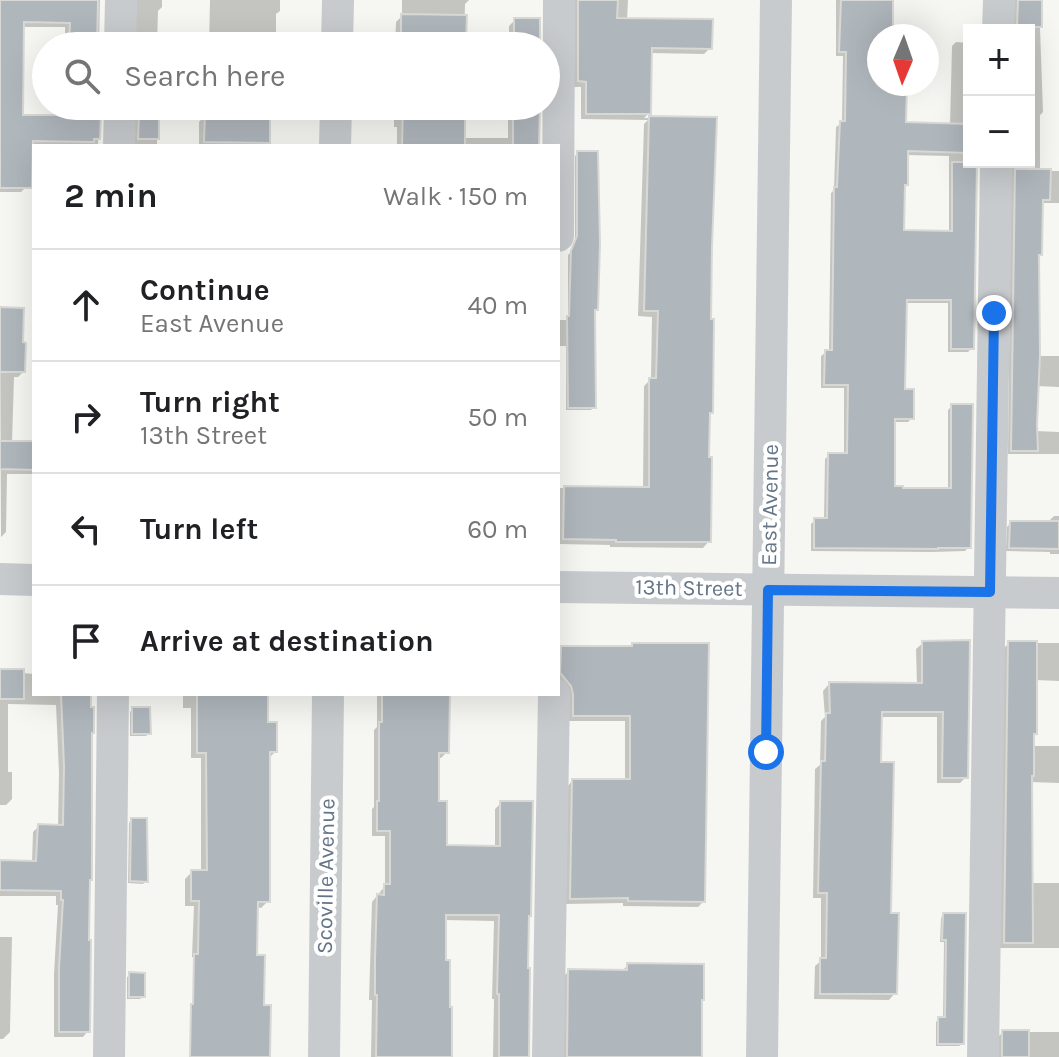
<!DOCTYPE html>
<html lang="en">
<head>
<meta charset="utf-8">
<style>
  body { margin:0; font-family:Karla,sans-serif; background:#f2f2f2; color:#202124 }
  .controls { position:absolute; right:24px; top:24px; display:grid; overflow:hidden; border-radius:0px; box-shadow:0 8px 32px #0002 }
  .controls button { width:72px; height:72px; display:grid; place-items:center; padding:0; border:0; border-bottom:2px solid #e0e0e0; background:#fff; color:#202124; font:40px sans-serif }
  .compass { position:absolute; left:867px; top:24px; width:72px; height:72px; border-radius:50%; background:#fff; box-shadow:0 8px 32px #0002; rotate:182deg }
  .stop { position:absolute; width:24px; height:24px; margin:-18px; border:6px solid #1a73e8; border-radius:50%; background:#fff }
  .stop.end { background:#1a73e8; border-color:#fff; box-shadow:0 2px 8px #0008 }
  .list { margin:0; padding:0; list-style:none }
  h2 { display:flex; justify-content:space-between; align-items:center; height:104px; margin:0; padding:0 32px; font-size:34px }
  h2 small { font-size:26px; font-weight:400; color:#757577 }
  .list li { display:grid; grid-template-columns:52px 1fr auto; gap:24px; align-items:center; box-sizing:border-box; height:112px; padding:0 32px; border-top:2px solid #e0e0e0 }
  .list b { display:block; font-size:30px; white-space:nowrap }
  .list p { margin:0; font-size:26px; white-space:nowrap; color:#757577 }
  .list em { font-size:26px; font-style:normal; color:#757577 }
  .icon { flex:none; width:44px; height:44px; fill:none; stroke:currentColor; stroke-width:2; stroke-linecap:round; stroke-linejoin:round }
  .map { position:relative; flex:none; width:1059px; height:1057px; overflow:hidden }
  .search { position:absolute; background:#fff; box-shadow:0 8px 32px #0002; left:32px; top:32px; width:528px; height:88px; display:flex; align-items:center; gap:20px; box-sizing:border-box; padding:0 28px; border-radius:44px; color:#757577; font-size:30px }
  .panel { position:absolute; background:#fff; box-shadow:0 8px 32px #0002; left:32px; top:144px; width:528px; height:552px; border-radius:0px }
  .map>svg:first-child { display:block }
  .shadow { fill:#0003; fill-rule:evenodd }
  .building { fill:#afb6bc; stroke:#d8d8d5; stroke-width:2 }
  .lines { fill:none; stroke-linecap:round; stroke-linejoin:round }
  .minor { stroke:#c8cbce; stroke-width:32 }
  .route { stroke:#1a73e8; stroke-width:10 }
  .labels { text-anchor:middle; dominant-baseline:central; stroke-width:8; stroke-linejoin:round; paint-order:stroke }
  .street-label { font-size:22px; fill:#637586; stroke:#fff }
</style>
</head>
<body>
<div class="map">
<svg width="1059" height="1057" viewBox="0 0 1059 1057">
  <rect width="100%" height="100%" fill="#f6f6f2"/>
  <g class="shadow">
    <path d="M 0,0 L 100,0 L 99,46 L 65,46 L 65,27 L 22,27 L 21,117 L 65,117 L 65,106 L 99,106 L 98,146 L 34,146 L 34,156 L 27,156 L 26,187 L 21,192 L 0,192 Z"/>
    <path d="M 134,0 L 162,0 L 162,7 L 158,11 L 157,46 L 135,46 Z"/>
    <path d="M 210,0 L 280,0 L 280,11 L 276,14 L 276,46 L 209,46 Z"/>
    <path d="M 402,0 L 469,0 L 465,4 L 464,46 L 395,46 L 396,22 L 402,16 Z"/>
    <path d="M 571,0 L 628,0 L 627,20 L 710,48 L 704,54 L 650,53 L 649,113 L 644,118 L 715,119 L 707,415 L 709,541 L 703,548 L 610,547 L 610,545 L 558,544 L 558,488 L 643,489 L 644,386 L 651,379 L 652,317 L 638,316 L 644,124 L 648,120 L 581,119 L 581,87 L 572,87 Z"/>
    <path d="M 836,0 L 891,0 L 891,26 L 909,26 L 909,36 L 879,36 L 879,84 L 905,84 L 904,124 L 950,125 L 952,46 L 956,42 L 969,43 L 969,162 L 975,162 L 972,348 L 968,352 L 948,352 L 948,303 L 905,303 L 903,391 L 912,418 L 908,422 L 893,422 L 893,487 L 901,490 L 948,490 L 948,410 L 952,406 L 969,547 L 965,551 L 932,552 L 811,551 L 811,524 L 815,520 L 824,520 L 825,459 L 829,455 L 844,455 L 844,388 L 821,388 L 821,356 L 826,352 L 829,352 L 831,193 L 834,190 L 836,127 L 842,123 L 843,56 L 836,56 ZM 906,155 L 949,156 L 949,233 L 902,232 L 903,187 Z"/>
    <path d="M 1013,0 L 1039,0 L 1043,112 L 1040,115 L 1040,171 L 1059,171 L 1059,203 L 1041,203 L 1040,254 L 1037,258 L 1038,356 L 1059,356 L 1059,387 L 1036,386 L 1036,431 L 1059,432 L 1059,454 L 1008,454 L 1011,162 L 1029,162 L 1029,30 L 1014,30 Z"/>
    <path d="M 515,20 L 538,20 L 538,46 L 509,46 L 509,26 Z"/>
    <path d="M 133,106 L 157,106 L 157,146 L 134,146 Z"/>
    <path d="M 206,106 L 278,106 L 278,109 L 272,115 L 268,115 L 268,142 L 264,146 L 199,146 L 199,122 L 206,114 Z"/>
    <path d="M 394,106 L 464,106 L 463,138 L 508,138 L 508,106 L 538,106 L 537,146 L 397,146 L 397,127 L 394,127 Z"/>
    <path d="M 578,153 L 596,310 L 593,312 L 594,407 L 591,410 L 566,410 L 566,346 L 558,346 L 558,320 L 566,320 L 568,318 L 568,255 L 573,250 L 575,240 L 575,156 Z"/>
    <path d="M 0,309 L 23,372 L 18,377 L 14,377 L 12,443 L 34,443 L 34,474 L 7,474 L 6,532 L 1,537 Z"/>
    <path d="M 1054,516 L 1059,516 L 1059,554 L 1050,554 L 1050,552 L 1006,551 L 1007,527 L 1011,523 L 1050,523 L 1050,520 Z"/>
    <path d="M 923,643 L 966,777 L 960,783 L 937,783 L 937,717 L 880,717 L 878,764 L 895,993 L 889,1000 L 814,999 L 815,966 L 821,961 L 821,898 L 813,898 L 815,769 L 820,765 L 821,721 L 825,717 L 823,691 L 829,684 L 917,685 L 916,649 Z"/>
    <path d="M 1009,643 L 1059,643 L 1059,681 L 1035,680 L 1035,746 L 1059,746 L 1059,783 L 1030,782 L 1031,883 L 1059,883 L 1059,948 L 999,948 L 1003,649 Z"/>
    <path d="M 632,645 L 704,901 L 698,907 L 623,906 L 623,903 L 565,904 L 567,787 L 572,781 L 625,781 L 625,721 L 568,721 L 558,682 L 558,651 L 562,648 L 629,648 Z"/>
    <path d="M 0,671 L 34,674 L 34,694 L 89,694 L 88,1031 L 83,1037 L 54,1037 L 54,974 L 58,905 L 56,905 L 56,896 L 0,896 L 0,862 L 32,863 L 33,832 L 39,826 L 58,827 L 59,773 L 56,705 L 8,704 L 8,772 L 12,772 L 12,799 L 6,805 L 0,805 Z"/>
    <path d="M 183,694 L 267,694 L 266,724 L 275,752 L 268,759 L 268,901 L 261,908 L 256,907 L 255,957 L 268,1057 L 196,1057 L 195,957 L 192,957 L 194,906 L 185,906 L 185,879 L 192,872 L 201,872 L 201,758 L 191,758 L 191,708 L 183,708 Z"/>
    <path d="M 377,694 L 450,694 L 450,711 L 447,713 L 447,752 L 441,758 L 437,758 L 437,803 L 445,847 L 495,848 L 495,809 L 501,803 L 527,918 L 527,1057 L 493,1057 L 494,999 L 492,999 L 494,921 L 444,920 L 450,1057 L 371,1057 L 372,1000 L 369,1000 L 370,967 L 372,902 L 385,886 L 385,836 L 372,836 L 372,809 L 374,807 L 374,730 L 377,727 Z"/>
    <path d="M 133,709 L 149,733 L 146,736 L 130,736 L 130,712 Z"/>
    <path d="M 131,820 L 146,881 L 143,884 L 128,883 L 129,823 Z"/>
    <path d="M 943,915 L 962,1044 L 959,1046 L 936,1046 L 936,1022 L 939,1019 L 943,1019 L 944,942 L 940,942 L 941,918 Z"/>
    <path d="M 0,937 L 12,937 L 10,1032 L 3,1039 L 0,1039 Z"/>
    <path d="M 628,965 L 700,1057 L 562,1057 L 563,977 L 569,971 L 621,972 Z"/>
    <path d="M 130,975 L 143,997 L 140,999 L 127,999 L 127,977 Z"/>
    <path d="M 1003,1032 L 1059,1032 L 1059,1057 L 997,1057 L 997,1038 Z"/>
  </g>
  <g class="building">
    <path d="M 0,0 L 98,0 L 97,46 L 69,46 L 70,23 L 24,22 L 23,115 L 101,115 L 100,139 L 94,139 L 94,142 L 33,141 L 32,188 L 0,188 Z"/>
    <path d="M 578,0 L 618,0 L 617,18 L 713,19 L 712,49 L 652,48 L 651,114 L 586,114 L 586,82 L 578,81 Z"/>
    <path d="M 841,0 L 893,0 L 893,36 L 879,36 L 879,86 L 907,87 L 906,122 L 969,124 L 969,153 L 908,151 L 908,185 L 905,185 L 904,230 L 952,231 L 952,162 L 977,162 L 974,349 L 951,349 L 951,300 L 907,300 L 905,389 L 914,389 L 914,419 L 895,419 L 895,486 L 903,486 L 903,488 L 951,488 L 951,404 L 973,404 L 971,548 L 938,548 L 938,549 L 814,548 L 814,518 L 827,518 L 828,453 L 847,453 L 848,385 L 824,385 L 825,350 L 832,350 L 834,187 L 837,187 L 840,121 L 845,121 L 846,52 L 839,52 Z"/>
    <path d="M 1018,0 L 1042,0 L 1042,27 L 1017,27 Z"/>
    <path d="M 401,14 L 467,15 L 466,44 L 401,43 Z"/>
    <rect x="514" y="18" width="26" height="26"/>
    <path d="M 214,106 L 270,106 L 270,143 L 204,142 L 205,113 L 214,113 Z"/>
    <path d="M 403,106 L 465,106 L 465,146 L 402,146 Z"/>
    <path d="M 513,106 L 540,106 L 539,146 L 513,146 Z"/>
    <path d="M 139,113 L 159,113 L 159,139 L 138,139 Z"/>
    <path d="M 649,116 L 717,117 L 712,246 L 711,319 L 714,319 L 713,413 L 710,413 L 709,457 L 712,457 L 711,542 L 616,542 L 616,540 L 563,539 L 564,486 L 649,487 L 649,378 L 656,378 L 658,311 L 644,311 Z"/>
    <path d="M 577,151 L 598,151 L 600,244 L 598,310 L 595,310 L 596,408 L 568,408 L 567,316 L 569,316 L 571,251 L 577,236 Z"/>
    <path d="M 1015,169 L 1051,169 L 1050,200 L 1043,200 L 1042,255 L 1039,255 L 1040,354 L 1037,425 L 1038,451 L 1011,451 Z"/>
    <path d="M 0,307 L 24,308 L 23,342 L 26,343 L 25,372 L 0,372 Z"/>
    <path d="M 0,441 L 34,441 L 34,470 L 0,469 Z"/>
    <path d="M 1010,521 L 1059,521 L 1059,549 L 1009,548 Z"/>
    <path d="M 970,640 L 968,778 L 942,778 L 943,712 L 882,712 L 881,762 L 894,762 L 891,913 L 899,913 L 897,994 L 820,994 L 820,958 L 826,958 L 827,893 L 818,893 L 821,761 L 825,761 L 826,713 L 830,713 L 829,682 L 922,683 L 922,641 Z"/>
    <path d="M 1008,641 L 1037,641 L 1037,734 L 1034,734 L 1034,776 L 1032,776 L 1033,943 L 1004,943 Z"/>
    <path d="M 632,643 L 709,643 L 705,902 L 628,901 L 628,898 L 570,899 L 572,779 L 630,779 L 630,716 L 573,716 L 573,694 L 571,686 L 560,673 L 561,646 L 632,646 Z"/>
    <rect x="0" y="669" width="24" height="30"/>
    <path d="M 61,694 L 91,694 L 91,707 L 94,707 L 94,733 L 92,733 L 92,880 L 90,880 L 89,940 L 91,940 L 90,1032 L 59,1032 L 59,967 L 63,900 L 61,900 L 61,891 L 0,890 L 0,860 L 36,861 L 38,824 L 63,825 L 64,766 Z"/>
    <path d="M 197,694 L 268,694 L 268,722 L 277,722 L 277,752 L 270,752 L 270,902 L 258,902 L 257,955 L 265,955 L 264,1005 L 271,1005 L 270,1057 L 190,1057 L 191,1004 L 193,1004 L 194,954 L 198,954 L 199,901 L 191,901 L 191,870 L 207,870 L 206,753 L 197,753 Z"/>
    <path d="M 382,694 L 450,694 L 449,753 L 439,753 L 439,801 L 447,801 L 447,845 L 500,846 L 500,801 L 533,801 L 531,916 L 529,916 L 528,968 L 530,968 L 529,1057 L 499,1057 L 499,994 L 497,994 L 499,915 L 446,915 L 446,960 L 450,960 L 450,1007 L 452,1007 L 452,1057 L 376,1057 L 377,995 L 375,995 L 375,960 L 377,894 L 384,895 L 384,884 L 390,884 L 390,831 L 377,831 L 377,801 L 379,801 L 379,722 L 382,722 Z"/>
    <path d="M 132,707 L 150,707 L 151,734 L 132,734 Z"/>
    <path d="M 131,818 L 147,818 L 148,882 L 130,881 Z"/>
    <path d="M 943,913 L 966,913 L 964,1044 L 938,1044 L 938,1017 L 945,1017 L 946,940 L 942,940 Z"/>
    <path d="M 627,963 L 704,964 L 704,1000 L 702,1000 L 702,1057 L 567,1057 L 568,969 L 627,970 Z"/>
    <path d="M 129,972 L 145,973 L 145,997 L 129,997 Z"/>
    <rect x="1002" y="1030" width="27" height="27"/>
  </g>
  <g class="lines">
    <g class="minor">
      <path d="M 998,30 L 999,0"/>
      <path d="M 120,46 L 121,0"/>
      <path d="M 337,46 L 338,0"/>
      <path d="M 119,146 L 120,106"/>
      <path d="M 335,146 L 336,106"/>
      <path d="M 558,236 L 559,0"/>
      <path d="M 0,579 L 34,580"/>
      <path d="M 558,587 L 1059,593"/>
      <path d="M 109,1057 L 113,694"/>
      <path d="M 324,1057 L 328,694"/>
      <path d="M 548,1057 L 554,694"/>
      <path d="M 762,1057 L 776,0"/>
      <path d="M 983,1057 L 996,162"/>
    </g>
  </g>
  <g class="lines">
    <path class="route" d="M 766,752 L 768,590 L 990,592 L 994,313"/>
  </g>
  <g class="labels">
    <g class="street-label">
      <text transform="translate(770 505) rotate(-89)">East Avenue</text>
      <text transform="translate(689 588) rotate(1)">13th Street</text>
      <text transform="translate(326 876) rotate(-89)">Scoville Avenue</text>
    </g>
  </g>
</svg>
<div class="controls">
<button>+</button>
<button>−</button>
</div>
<svg class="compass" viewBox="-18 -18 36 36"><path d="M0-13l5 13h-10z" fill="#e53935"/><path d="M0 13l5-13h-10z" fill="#757577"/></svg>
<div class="stop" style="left:766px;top:752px"></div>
<div class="stop end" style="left:994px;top:313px"></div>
<div class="search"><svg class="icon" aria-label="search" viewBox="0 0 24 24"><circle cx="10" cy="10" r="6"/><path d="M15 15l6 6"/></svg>Search here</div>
<section class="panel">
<h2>2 min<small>Walk · 150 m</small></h2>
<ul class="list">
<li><svg class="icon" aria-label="ahead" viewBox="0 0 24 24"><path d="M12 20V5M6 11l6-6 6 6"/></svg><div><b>Continue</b><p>East Avenue</p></div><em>40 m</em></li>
<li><svg class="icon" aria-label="right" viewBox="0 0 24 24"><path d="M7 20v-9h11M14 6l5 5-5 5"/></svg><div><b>Turn right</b><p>13th Street</p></div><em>50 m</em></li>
<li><svg class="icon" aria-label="left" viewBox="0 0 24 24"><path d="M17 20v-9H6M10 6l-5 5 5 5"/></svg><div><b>Turn left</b></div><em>60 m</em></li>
<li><svg class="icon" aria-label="arrive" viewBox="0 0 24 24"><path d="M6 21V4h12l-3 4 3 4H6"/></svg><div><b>Arrive at destination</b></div></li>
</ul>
</section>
</div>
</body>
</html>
